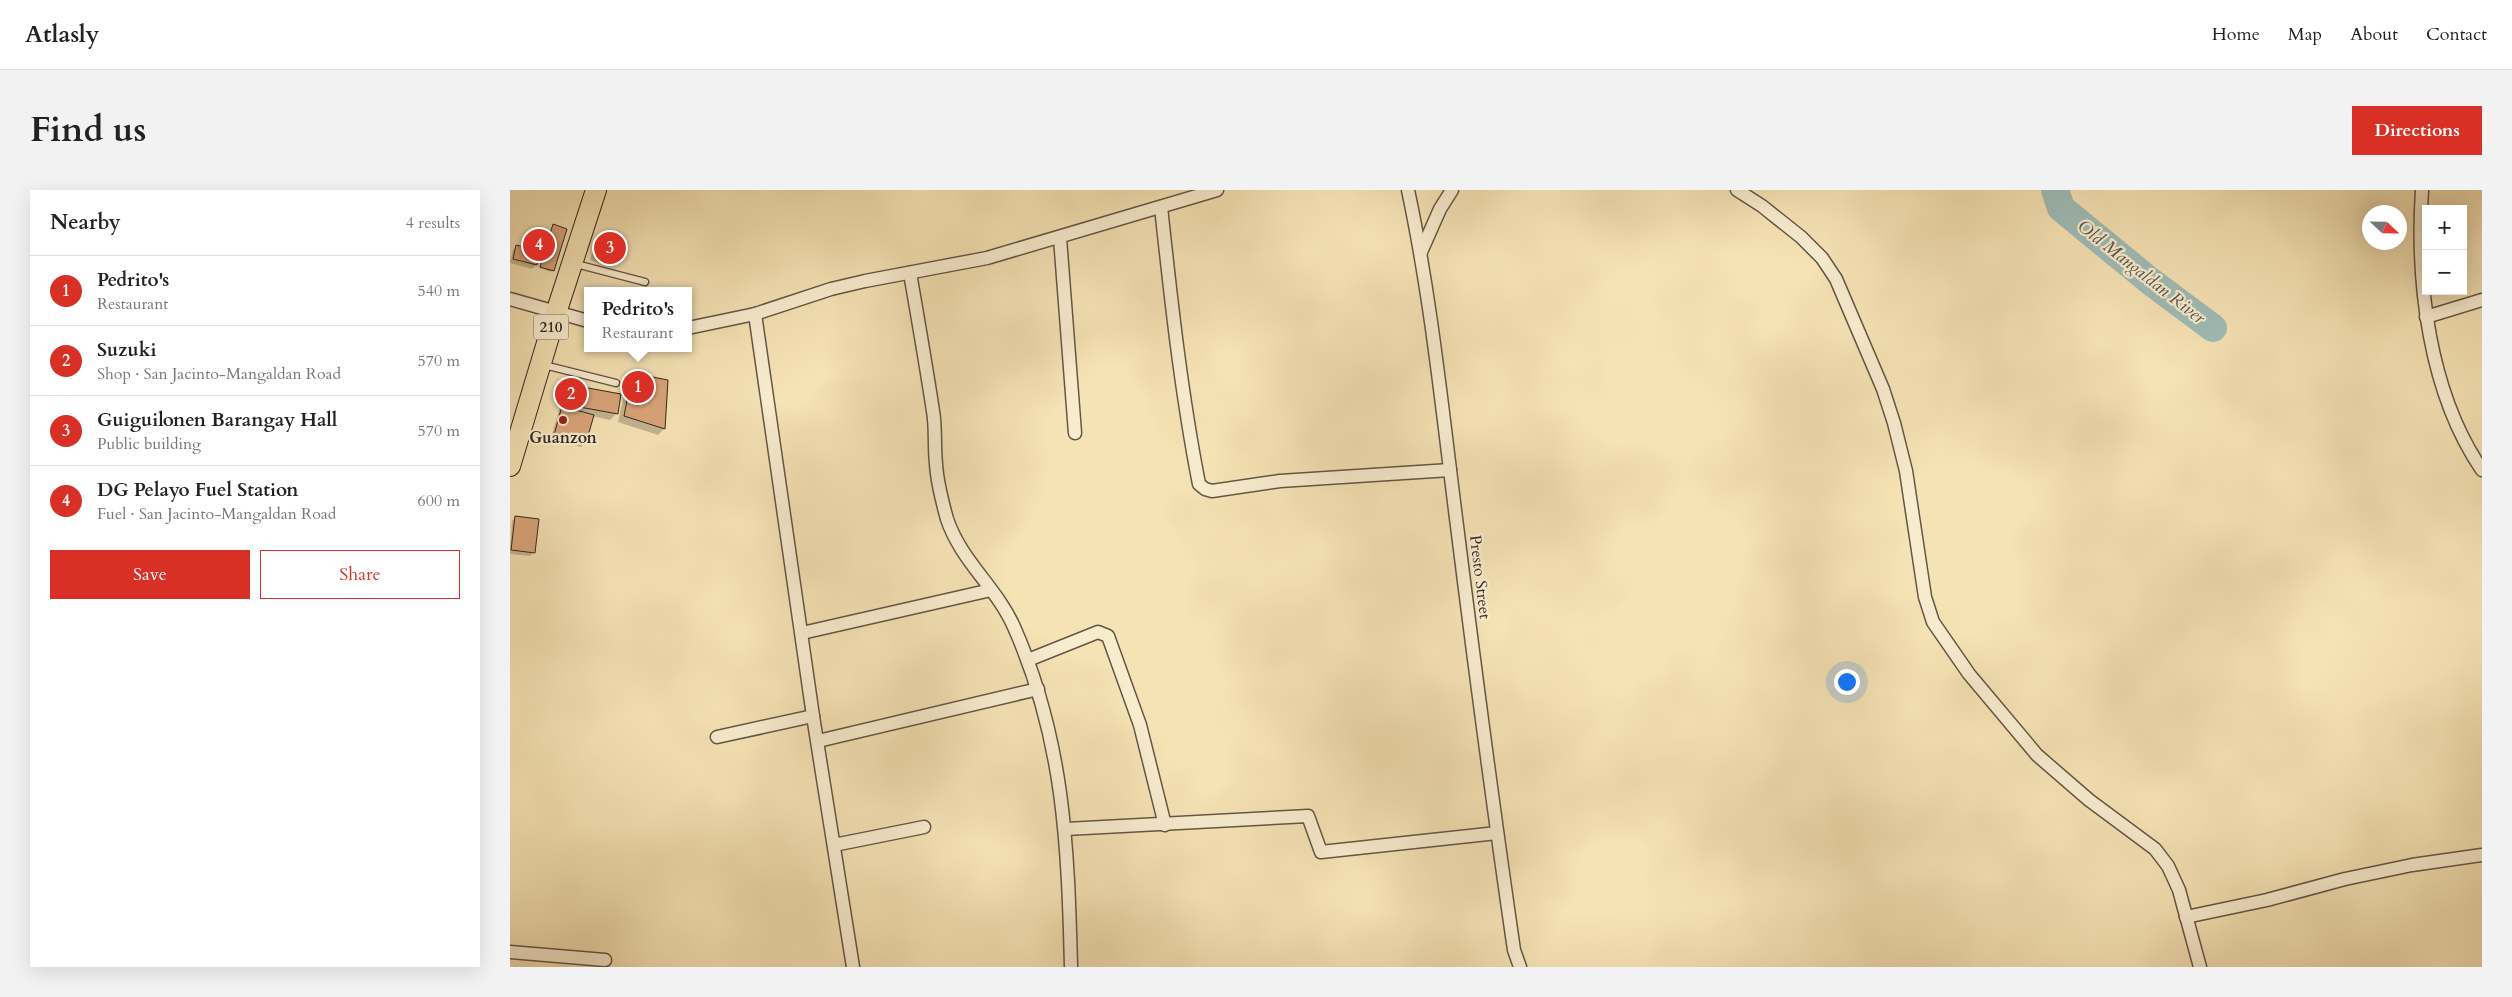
<!DOCTYPE html>
<html lang="en">
<head>
<meta charset="utf-8">
<style>
  body { margin:0; font-family:Cardo,serif; background:#f2f2f2; color:#222 }
  .controls { position:absolute; right:15px; top:15px; display:grid; overflow:hidden; border-radius:0px; box-shadow:0 5px 20px #0002 }
  .controls button { width:45px; height:45px; display:grid; place-items:center; padding:0; border:0; border-bottom:1px solid #e0e0e0; background:#fff; color:#222; font:25px sans-serif }
  .compass { position:absolute; left:1852px; top:15px; width:45px; height:45px; border-radius:50%; background:#fff; box-shadow:0 5px 20px #0002; rotate:112deg }
  .you { position:absolute; left:1336px; top:491px; width:18px; height:18px; margin:-12px; border:4px solid #fff; border-radius:50%; background:#1a73e8; box-shadow:0 0 0 8px #1a73e833 }
  .badge { display:grid; place-items:center; width:32px; height:32px; border-radius:50%; background:#d93025; color:#fff; font-size:16px; font-weight:700 }
  .pin { position:absolute; translate:-50% -50%; border:2px solid #fff; box-shadow:0 1px 5px #0006 }
  .popup { position:absolute; left:74px; top:97px; width:108px; height:65px; box-sizing:border-box; display:grid; place-content:center; border-radius:0px; background:#fff; filter:drop-shadow(0 1px 4px #0005); font-size:16px; white-space:nowrap; color:#767676 }
  .popup b { font-size:19px; color:#222 }
  .popup::after { content:''; position:absolute; left:50%; top:100%; margin-left:-10px; border:10px solid transparent; border-top-color:#fff }
  .list { margin:0; padding:0; list-style:none }
  h2 { display:flex; justify-content:space-between; align-items:center; height:65px; margin:0; padding:0 20px; font-size:21px }
  h2 small { font-size:16px; font-weight:400; color:#767676 }
  .list li { display:grid; grid-template-columns:32px 1fr auto; gap:15px; align-items:center; box-sizing:border-box; height:70px; padding:0 20px; border-top:1px solid #e0e0e0 }
  .list b { display:block; font-size:19px; white-space:nowrap }
  .list p { margin:0; font-size:16px; white-space:nowrap; color:#767676 }
  .list em { font-size:16px; font-style:normal; color:#767676 }
  .actions { display:flex; gap:10px; padding:15px 20px }
  .actions a { flex:1; padding:11px 0; border:1px solid #d93025; border-radius:0px; text-align:center; font-size:18px; color:#d93025 }
  .actions .main { background:#d93025; color:#fff }
  .map { position:relative; flex:none; width:1972px; height:777px; overflow:hidden; border-radius:0px }
  header { display:flex; align-items:center; gap:30px; box-sizing:border-box; height:70px; padding:0 25px; background:#fff; border-bottom:1px solid #e0e0e0 }
  header strong { font-size:24px }
  nav { display:flex; gap:28px; margin-inline-start:auto; font-size:18px }
  .intro { display:flex; align-items:center; justify-content:space-between; box-sizing:border-box; height:120px; padding:0 30px }
  h1 { margin:0; font-size:35px }
  .button { padding:12px 22px; border-radius:0px; background:#d93025; color:#fff; font-size:18px; font-weight:700 }
  main { display:flex; gap:30px; padding:0 30px }
  aside { flex:1; background:#fff; border-radius:0px; box-shadow:0 5px 20px #0002 }
  .map>svg:first-child { display:block }
  .shadow { fill:#0003 }
  .lines { fill:none; stroke-linecap:round; stroke-linejoin:round }
  .river { stroke:#9fbcb7; stroke-width:28 }
  .building { fill:#daa47a; stroke:#332720 }
  .service-casing { stroke:#645645; stroke-width:9 }
  .minor-casing { stroke:#645645; stroke-width:15 }
  .primary-casing { stroke:#332720; stroke-width:22 }
  .service { stroke:#f8eccf; stroke-width:6 }
  .minor { stroke:#f8eccf; stroke-width:12 }
  .primary { stroke:#f5e2b5; stroke-width:20 }
  .poi-dot { fill:#8f2418; stroke:#f8eccf; stroke-width:2 }
  .labels { text-anchor:middle; dominant-baseline:central; stroke-width:4.5; stroke-linejoin:round; paint-order:stroke }
  .shield { fill:#f8eccf; stroke:#6e6254; stroke-width:1 }
  .shield-label { font-size:15px; font-weight:bold; fill:#332720 }
  .poi-label { font-size:16px; font-weight:bold; fill:#332720; stroke:#f8eccf }
  .street-label { font-size:16px; fill:#332720; stroke:#f8eccf }
  .water-label { font-size:18px; font-style:italic; fill:#53544d; stroke:#f8eccf }
</style>
</head>
<body>
<header>
<strong>Atlasly</strong>
<nav><a>Home</a><a>Map</a><a>About</a><a>Contact</a></nav>
</header>
<div class="intro"><h1>Find us</h1><a class="button">Directions</a></div>
<main>
<aside>
<h2>Nearby<small>4 results</small></h2>
<ul class="list">
<li><span class="badge">1</span><div><b>Pedrito's</b><p>Restaurant</p></div><em>540 m</em></li>
<li><span class="badge">2</span><div><b>Suzuki</b><p>Shop · San Jacinto-Mangaldan Road</p></div><em>570 m</em></li>
<li><span class="badge">3</span><div><b>Guiguilonen Barangay Hall</b><p>Public building</p></div><em>570 m</em></li>
<li><span class="badge">4</span><div><b>DG Pelayo Fuel Station</b><p>Fuel · San Jacinto-Mangaldan Road</p></div><em>600 m</em></li>
</ul>
<div class="actions"><a class="main">Save</a><a>Share</a></div>
</aside>
<div class="map">
<svg width="1972" height="777" viewBox="0 0 1972 777">
  <rect width="100%" height="100%" fill="#f5e2b5"/>
  <filter id="stains"><feTurbulence type="fractalNoise" baseFrequency=".004" numOctaves="4"/><feColorMatrix values="0 0 0 0 .2 0 0 0 0 .09 0 0 0 0 .02 0 0 0 .5 -.17"/></filter>
  <radialGradient id="worn" r=".72"><stop offset=".6" stop-color="#630" stop-opacity="0"/><stop offset="1" stop-color="#630" stop-opacity=".3"/></radialGradient>
  <g class="shadow">
    <path d="M 42,37 L 55,39 L 41,82 L 29,78 Z"/>
    <path d="M 92,49 L 107,67 L 99,76 L 80,70 L 84,57 Z"/>
    <path d="M 7,56 L 26,75 L 22,79 L 0,73 L 3,60 Z"/>
    <path d="M 123,185 L 154,239 L 148,245 L 108,232 L 117,191 Z"/>
    <path d="M 57,195 L 110,205 L 106,224 L 100,230 L 82,226 L 75,253 L 71,257 L 41,248 L 49,220 L 51,201 Z"/>
    <path d="M 6,327 L 24,362 L 20,366 L 0,364 L 2,331 Z"/>
  </g>
  <g class="lines">
    <path class="river" d="M 1545,0 L 1551,18 L 1640,91 L 1703,138"/>
  </g>
  <g class="building">
    <path d="M 43,34 L 57,39 L 44,81 L 30,77 Z"/>
    <path d="M 91,48 L 113,54 L 108,68 L 87,61 Z"/>
    <path d="M 6,55 L 30,61 L 27,75 L 3,69 Z"/>
    <path d="M 122,183 L 158,190 L 155,239 L 114,226 Z"/>
    <path d="M 56,194 L 111,204 L 108,224 L 53,214 Z"/>
    <path d="M 52,216 L 84,225 L 76,253 L 44,245 Z"/>
    <path d="M 5,326 L 29,329 L 25,363 L 1,360 Z"/>
  </g>
  <g class="lines">
    <g class="service-casing">
      <g id="service">
        <path d="M 66,74 L 135,92"/>
        <path d="M 34,175 L 106,193"/>
      </g>
    </g>
    <g class="minor-casing">
      <g id="minor">
        <path d="M 898,0 C 921,108 932,218 946,328 C 964,472 983,616 1004,760 L 1010,777"/>
        <path d="M 1227,0 L 1252,16 L 1291,47 L 1312,68 L 1326,89 L 1373,199 L 1384,233 L 1396,281 L 1415,407 L 1423,432 L 1459,484 L 1527,565 L 1579,610 L 1645,659 L 1658,676 L 1669,700 L 1690,777"/>
        <path d="M 1912,0 C 1906,92 1919,203 1972,280"/>
        <path d="M 651,17 C 661,110 671,202 689,294 L 695,299 L 702,301 L 770,291 L 940,280"/>
        <path d="M 550,48 L 565,243"/>
        <path d="M 911,62 L 930,19 L 942,0"/>
        <path d="M 400,83 C 408,129 416,175 423,221 C 426,238 424,256 426,274 C 427,292 432,311 437,329 C 451,371 487,398 504,437 C 554,550 558,656 561,777"/>
        <path d="M 0,109 L 78,131"/>
        <path d="M 245,124 L 303,526 L 343,777"/>
        <path d="M 1916,127 L 1972,110"/>
        <path d="M 178,138 L 245,124 L 321,99 L 355,91 L 477,68 L 707,0"/>
        <path d="M 292,443 L 481,400"/>
        <path d="M 518,470 L 588,442 L 598,446 L 630,535 L 655,635"/>
        <path d="M 207,547 L 303,526"/>
        <path d="M 308,551 L 528,499"/>
        <path d="M 556,639 L 798,626 L 811,662 L 987,643"/>
        <path d="M 324,655 L 414,637"/>
        <path d="M 1676,727 L 1757,710 L 1835,689 L 1902,675 L 1972,665"/>
        <path d="M 0,762 L 95,770"/>
      </g>
    </g>
    <g class="primary-casing">
      <path id="primary" d="M 0,276 L 46,123 L 86,0"/>
    </g>
    <use href="#service" class="service"/>
    <use href="#minor" class="minor"/>
    <use href="#primary" class="primary"/>
  </g>
  <circle class="poi-dot" cx="53" cy="230" r="5"/>
  <g class="labels">
    <rect class="shield" x="23.5" y="124.5" width="35" height="25" rx="4"/>
    <g class="shield-label">
      <text x="41" y="137">210</text>
    </g>
    <g class="poi-label">
      <text x="53" y="248">Guanzon</text>
    </g>
    <g class="street-label">
      <text transform="translate(970 387) rotate(83)">Presto Street</text>
    </g>
    <g class="water-label">
      <text transform="translate(1631 82) rotate(38)">Old Mangaldan River</text>
    </g>
  </g>
  <rect width="100%" height="100%" filter="url(#stains)"/>
  <rect width="100%" height="100%" fill="url(#worn)"/>
</svg>
<div class="controls">
<button>+</button>
<button>−</button>
</div>
<svg class="compass" viewBox="-18 -18 36 36"><path d="M0-13l5 13h-10z" fill="#e53935"/><path d="M0 13l5-13h-10z" fill="#767676"/></svg>
<div class="you"></div>
<div class="pin badge" style="left:128px;top:197px">1</div>
<div class="popup"><b>Pedrito's</b>Restaurant</div>
<div class="pin badge" style="left:61px;top:204px">2</div>
<div class="pin badge" style="left:100px;top:58px">3</div>
<div class="pin badge" style="left:29px;top:55px">4</div>
</div>
</main>
</body>
</html>
